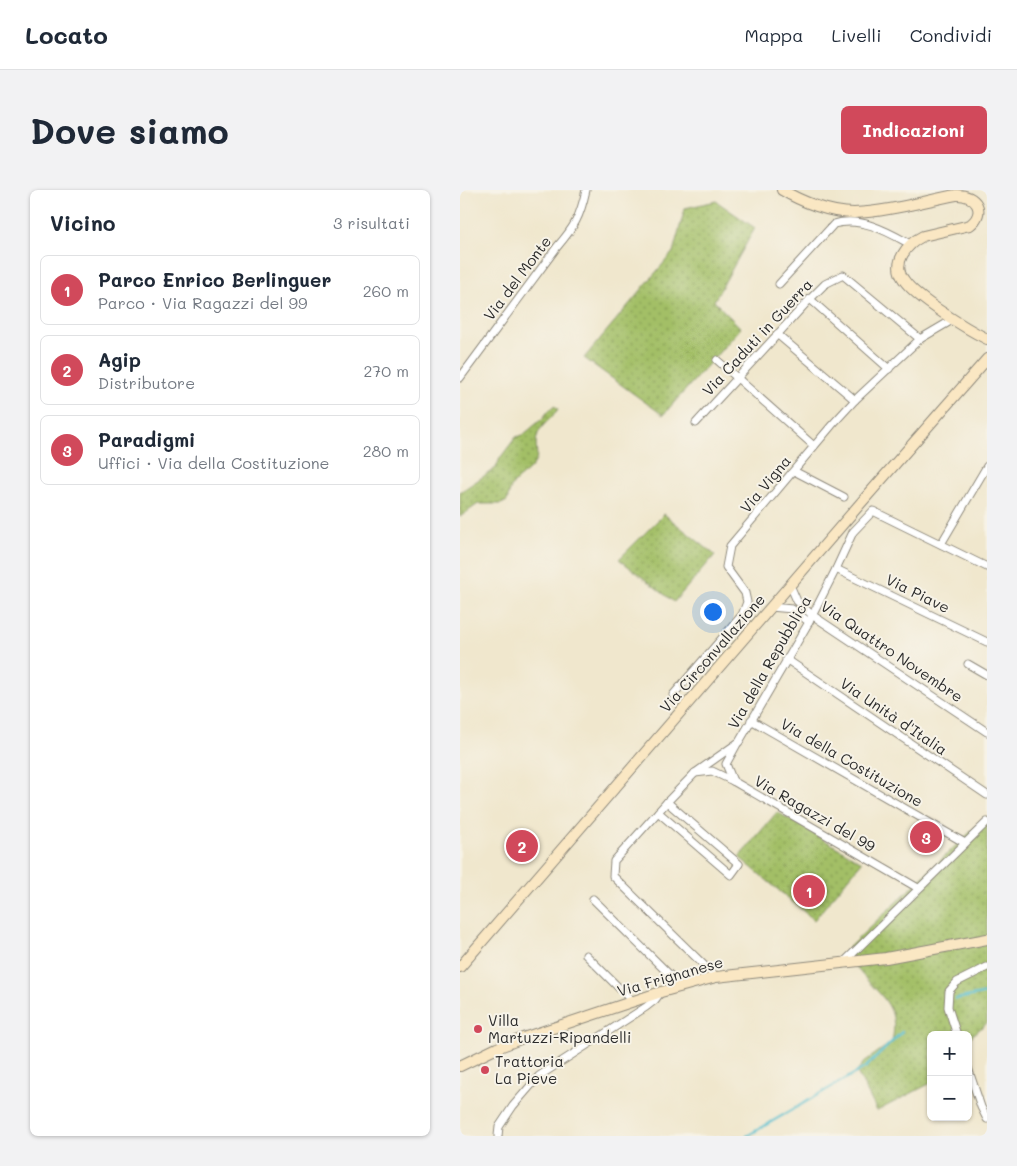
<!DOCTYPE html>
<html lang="it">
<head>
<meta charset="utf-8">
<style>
  body { margin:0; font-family:Mali,sans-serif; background:#f2f2f3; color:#1f2937 }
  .controls { position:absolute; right:15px; bottom:15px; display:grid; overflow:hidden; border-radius:8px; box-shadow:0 1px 4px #0004 }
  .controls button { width:45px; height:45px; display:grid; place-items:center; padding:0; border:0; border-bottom:1px solid #e0e1e3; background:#fff; color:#1f2937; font:25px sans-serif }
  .you { position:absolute; left:252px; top:421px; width:18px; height:18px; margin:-12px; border:4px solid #fff; border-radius:50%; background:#1a73e8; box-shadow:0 0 0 8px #1a73e833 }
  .badge { display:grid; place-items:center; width:32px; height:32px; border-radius:50%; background:#d1495b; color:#fff; font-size:16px; font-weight:700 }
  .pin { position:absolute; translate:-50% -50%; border:2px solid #fff; box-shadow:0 1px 5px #0006 }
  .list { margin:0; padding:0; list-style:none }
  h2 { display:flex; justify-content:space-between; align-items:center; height:65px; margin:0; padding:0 20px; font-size:21px }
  h2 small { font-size:16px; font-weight:400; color:#747a83 }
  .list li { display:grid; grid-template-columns:32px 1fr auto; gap:15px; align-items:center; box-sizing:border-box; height:70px; margin:0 10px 10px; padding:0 10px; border:1px solid #e0e1e3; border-radius:8px }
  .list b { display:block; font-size:19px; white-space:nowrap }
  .list p { margin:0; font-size:16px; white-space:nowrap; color:#747a83 }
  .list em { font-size:16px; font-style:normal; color:#747a83 }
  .map { position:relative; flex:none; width:527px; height:946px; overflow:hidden; border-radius:8px }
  header { display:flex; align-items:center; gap:30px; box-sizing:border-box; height:70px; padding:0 25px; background:#fff; border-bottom:1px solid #e0e1e3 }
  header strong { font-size:24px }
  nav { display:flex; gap:28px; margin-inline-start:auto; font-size:18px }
  .intro { display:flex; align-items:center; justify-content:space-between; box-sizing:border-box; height:120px; padding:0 30px }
  h1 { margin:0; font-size:35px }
  .button { padding:12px 22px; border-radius:8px; background:#d1495b; color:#fff; font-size:18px; font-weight:700 }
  main { display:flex; gap:30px; padding:0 30px }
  aside { flex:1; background:#fff; border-radius:8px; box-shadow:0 1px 4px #0004 }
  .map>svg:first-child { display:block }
  .green { fill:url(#green-dots); stroke:#677548 }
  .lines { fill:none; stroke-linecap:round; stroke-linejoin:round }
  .stream { stroke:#52becd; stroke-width:2.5 }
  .street-casing { stroke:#8e897c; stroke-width:9 }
  .secondary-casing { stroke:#8e897c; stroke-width:12 }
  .street { stroke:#fff; stroke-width:7 }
  .secondary { stroke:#fae7c3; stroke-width:10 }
  .poi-dot { fill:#d1495b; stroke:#f7f3e8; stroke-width:2 }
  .labels { text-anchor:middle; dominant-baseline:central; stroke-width:4; stroke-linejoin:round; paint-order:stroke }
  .street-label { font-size:15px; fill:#2b2b2b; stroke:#f7f3e8 }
  .poi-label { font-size:15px; fill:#2b2b2b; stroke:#f7f3e8; text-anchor:start }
</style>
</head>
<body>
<header>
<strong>Locato</strong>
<nav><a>Mappa</a><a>Livelli</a><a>Condividi</a></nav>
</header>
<div class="intro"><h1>Dove siamo</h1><a class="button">Indicazioni</a></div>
<main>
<aside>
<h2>Vicino<small>3 risultati</small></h2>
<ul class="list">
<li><span class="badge">1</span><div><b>Parco Enrico Berlinguer</b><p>Parco · Via Ragazzi del 99</p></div><em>260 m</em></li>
<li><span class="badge">2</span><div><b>Agip</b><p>Distributore</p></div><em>270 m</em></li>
<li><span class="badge">3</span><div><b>Paradigmi</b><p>Uffici · Via della Costituzione</p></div><em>280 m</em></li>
</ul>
</aside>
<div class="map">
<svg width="527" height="946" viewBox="0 0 527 946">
  <defs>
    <pattern id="green-dots" width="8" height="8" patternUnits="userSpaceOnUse" patternTransform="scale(1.25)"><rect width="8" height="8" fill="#a3bf66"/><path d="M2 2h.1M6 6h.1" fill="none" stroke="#859b54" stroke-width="1.8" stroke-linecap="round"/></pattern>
  </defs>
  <rect width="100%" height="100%" fill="#f7f3e8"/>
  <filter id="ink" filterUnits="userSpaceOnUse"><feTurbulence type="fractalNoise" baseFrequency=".02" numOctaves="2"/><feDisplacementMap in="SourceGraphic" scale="10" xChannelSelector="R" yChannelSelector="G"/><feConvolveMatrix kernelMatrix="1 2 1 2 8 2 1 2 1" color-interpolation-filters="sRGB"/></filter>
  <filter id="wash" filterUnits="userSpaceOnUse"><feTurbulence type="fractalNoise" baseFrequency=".0096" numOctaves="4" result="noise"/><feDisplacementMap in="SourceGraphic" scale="20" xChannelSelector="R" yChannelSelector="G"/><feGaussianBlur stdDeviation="1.12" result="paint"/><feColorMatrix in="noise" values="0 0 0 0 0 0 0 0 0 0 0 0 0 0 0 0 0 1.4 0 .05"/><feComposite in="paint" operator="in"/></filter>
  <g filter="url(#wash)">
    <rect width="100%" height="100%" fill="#f0e7cd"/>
    <g class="green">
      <path d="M 256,11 L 295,38 L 254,111 L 281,138 L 203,225 L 124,168 L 213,62 L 225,18 Z"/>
      <path d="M 95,216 L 98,219 C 92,229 79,236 77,247 C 74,257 80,265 74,274 C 69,282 60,286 54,293 C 49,299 49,305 47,311 L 41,314 L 18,314 L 0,327 L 0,302 L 36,278 L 40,268 L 56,247 L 63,245 L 83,228 L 89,220 Z"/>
      <path d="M 204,324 L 255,365 L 214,412 L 159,369 Z"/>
      <path d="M 317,622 L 402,672 L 354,730 L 279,667 Z"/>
      <path d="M 527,626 L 527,833 L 508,849 L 508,845 L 471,845 L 471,893 L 417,921 L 397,882 L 404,872 L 432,852 C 440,814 420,807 399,781 C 394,775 390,767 386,760 Z"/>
    </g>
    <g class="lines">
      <g class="stream">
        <path d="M 496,809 L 527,803"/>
        <path d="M 287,946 L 406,877 L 442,842"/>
      </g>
    </g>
  </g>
  <g filter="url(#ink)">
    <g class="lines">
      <g class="street-casing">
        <g id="street">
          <path d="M 319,94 L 374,34 C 401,26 428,42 450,54"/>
          <path d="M 350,109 L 429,179"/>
          <path d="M 317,144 L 395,210"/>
          <path d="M 257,170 L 354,256"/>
          <path d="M 0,188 L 97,57 C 115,36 120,27 126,0"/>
          <path d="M 236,233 L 350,109 L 365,94 L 383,85 L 460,149"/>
          <path d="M 334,281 L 384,307"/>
          <path d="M 481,354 L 527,276"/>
          <path d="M 376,379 L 527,452"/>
          <path d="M 330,395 L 337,411 L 352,425 L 527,542"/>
          <path d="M 311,417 L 332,419 L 349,432"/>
          <path d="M 326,469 L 527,605"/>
          <path d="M 508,474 L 527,485"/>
          <path d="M 213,505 L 282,425 L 287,412 L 285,403 L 266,377 L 270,356 L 372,235 L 395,210 L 460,149 L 494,129"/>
          <path d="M 291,530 L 505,653"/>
          <path d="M 235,583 L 252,581 L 273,591 L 458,698"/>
          <path d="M 273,591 L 266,574 L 277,554"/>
          <path d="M 198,622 L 271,685 L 279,674 L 207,612"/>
          <path d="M 133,709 L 221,796"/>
          <path d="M 126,765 L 173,812"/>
          <path d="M 384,772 L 527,632"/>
          <path d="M 256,787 L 153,686 L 154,671 L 207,612 L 235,583 L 279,552 L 349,432 L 376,379 L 393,342 L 413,321 L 527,377"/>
          <path d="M 497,845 L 488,817 L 489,801 L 497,792 L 527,777"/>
          <path d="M 508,878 L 521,917 L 527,929"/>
          <path d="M 38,946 L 39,937 L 53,916 L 79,886 L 186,817 L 195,810 L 201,802"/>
        </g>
      </g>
      <g class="secondary-casing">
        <g id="secondary">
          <path d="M 322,0 C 342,12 370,23 394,23 C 427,22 464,11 496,5 C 516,4 527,22 510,35 L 463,46 C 447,54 431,73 444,90 C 456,108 507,139 527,149"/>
          <path d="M 0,777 L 400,314 L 527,169"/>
          <path d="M 0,876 L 37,858 L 63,848 L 201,802 L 256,787 L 426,768 L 527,749"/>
        </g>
      </g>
      <use href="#street" class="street"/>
      <use href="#secondary" class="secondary"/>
    </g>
  </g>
  <g class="poi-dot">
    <circle cx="18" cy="839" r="5"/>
    <circle cx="25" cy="880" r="5"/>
  </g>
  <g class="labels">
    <g class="street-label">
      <text transform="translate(57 88) rotate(-53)">Via del Monte</text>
      <text transform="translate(297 147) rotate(-47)">Via Caduti in Guerra</text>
      <text transform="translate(305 294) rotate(-50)">Via Vigna</text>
      <text transform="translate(458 403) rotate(26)">Via Piave</text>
      <text transform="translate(432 461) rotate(34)">Via Quattro Novembre</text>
      <text transform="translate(252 463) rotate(-49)">Via Circonvallazione</text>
      <text transform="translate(309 472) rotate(-60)">Via della Repubblica</text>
      <text transform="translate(434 526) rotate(34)">Via Unità d'Italia</text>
      <text transform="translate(392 572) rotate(30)">Via della Costituzione</text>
      <text transform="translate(355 623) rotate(30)">Via Ragazzi del 99</text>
      <text transform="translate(210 786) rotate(-16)">Via Frignanese</text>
    </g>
    <g class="poi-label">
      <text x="28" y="830">Villa<tspan x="28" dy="17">Martuzzi-Ripandelli</tspan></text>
      <text x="35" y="871">Trattoria<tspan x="35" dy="17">La Pieve</tspan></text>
    </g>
  </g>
</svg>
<div class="controls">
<button>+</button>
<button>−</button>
</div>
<div class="you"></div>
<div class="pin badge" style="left:349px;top:701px">1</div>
<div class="pin badge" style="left:62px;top:656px">2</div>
<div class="pin badge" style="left:466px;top:647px">3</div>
</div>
</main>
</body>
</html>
